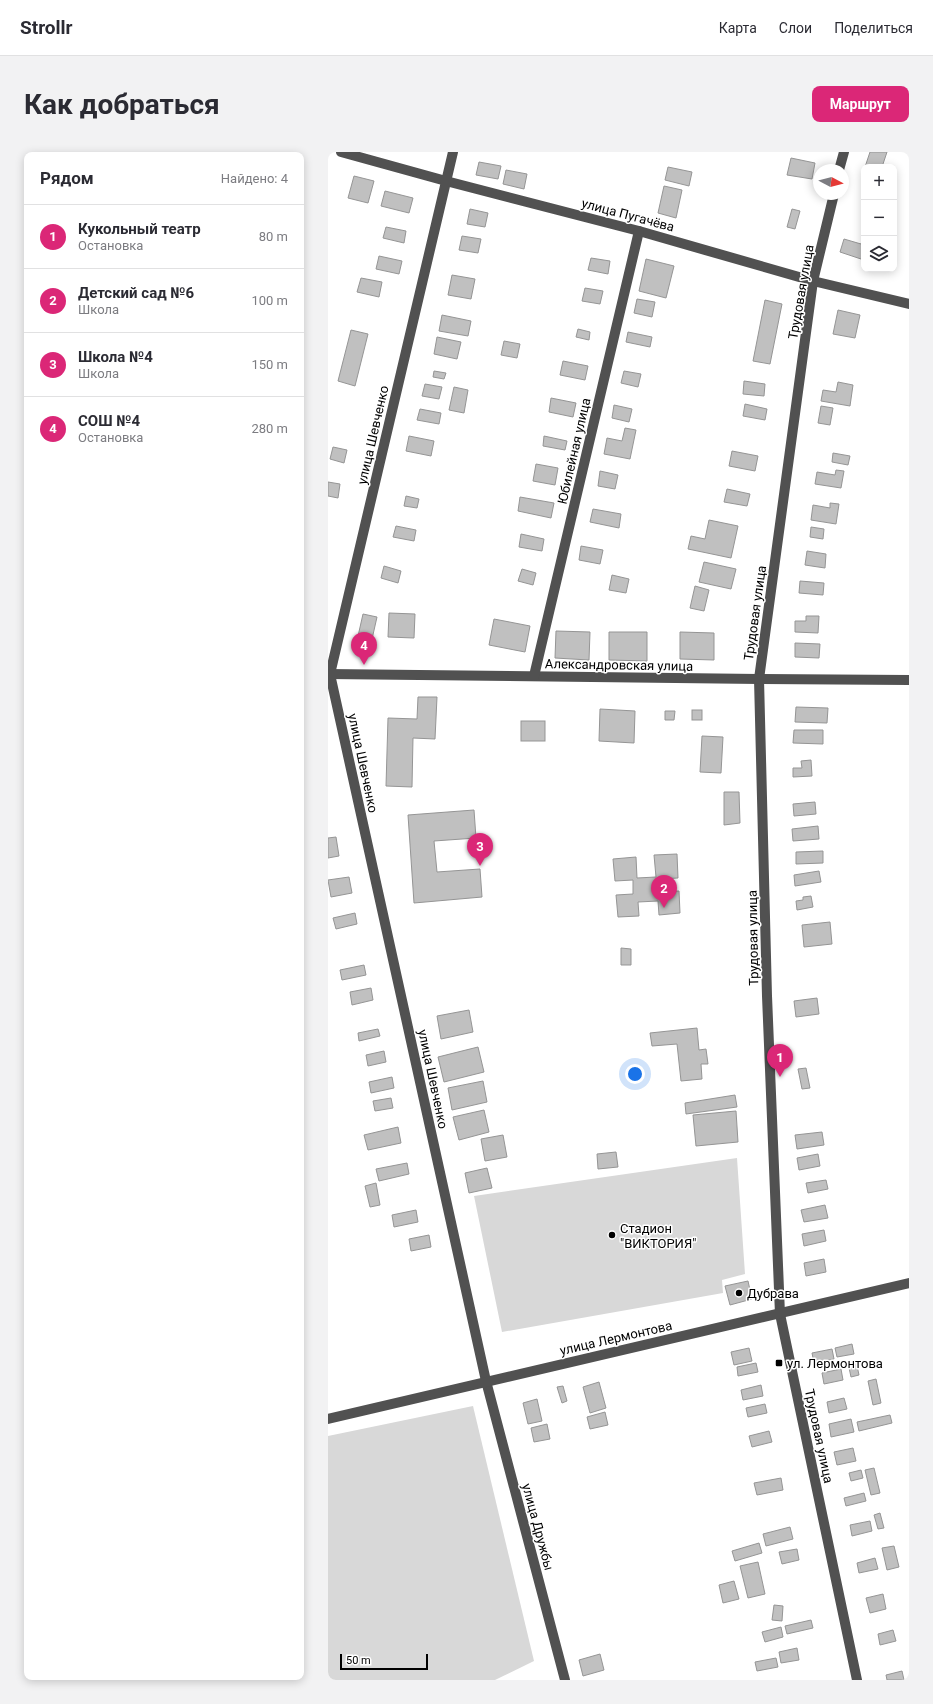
<!DOCTYPE html>
<html lang="ru">
<head>
<meta charset="utf-8">
<style>
  body { margin:0; font-family:Roboto,sans-serif; background:#f2f2f3; color:#2b2b33 }
  .controls { position:absolute; right:12px; top:12px; display:grid; overflow:hidden; border-radius:8px; box-shadow:0 2px 10px #0003 }
  .controls button { width:36px; height:36px; display:grid; place-items:center; padding:0; border:0; border-bottom:1px solid #e1e1e2; background:#fff; color:#2b2b33; font:20px sans-serif }
  .compass { position:absolute; left:485px; top:12px; width:36px; height:36px; border-radius:50%; background:#fff; box-shadow:0 2px 10px #0003; rotate:97deg }
  .scale { position:absolute; left:12px; bottom:10px; width:88px; box-sizing:border-box; padding-left:4px; border:2px solid #000; border-top:0; font-size:11px; line-height:14px; white-space:nowrap; color:#000; -webkit-text-stroke:3px #fff; paint-order:stroke }
  .you { position:absolute; left:307px; top:922px; width:14px; height:14px; margin:-10px; border:3px solid #fff; border-radius:50%; background:#1a73e8; box-shadow:0 0 0 6px #1a73e833 }
  .badge { display:grid; place-items:center; width:26px; height:26px; border-radius:50%; background:#db2777; color:#fff; font-size:13px; font-weight:700 }
  .pin { position:absolute; translate:-50% -33px; filter:drop-shadow(0 1px 2px #0008) }
  .pin::after { content:''; position:absolute; top:21px; width:14px; height:12px; background:inherit; clip-path:polygon(0 0,100% 0,50% 100%) }
  .list { margin:0; padding:0; list-style:none }
  h2 { display:flex; justify-content:space-between; align-items:center; height:52px; margin:0; padding:0 16px; font-size:17px }
  h2 small { font-size:13px; font-weight:400; color:#7c7c81 }
  .list li { display:grid; grid-template-columns:26px 1fr auto; gap:12px; align-items:center; box-sizing:border-box; height:64px; padding:0 16px; border-top:1px solid #e1e1e2 }
  .list b { display:block; font-size:15px; white-space:nowrap }
  .list p { margin:0; font-size:13px; white-space:nowrap; color:#7c7c81 }
  .list em { font-size:13px; font-style:normal; color:#7c7c81 }
  .icon { flex:none; width:22px; height:22px; fill:none; stroke:currentColor; stroke-width:2; stroke-linecap:round; stroke-linejoin:round }
  .map { position:relative; flex:none; width:581px; height:1528px; overflow:hidden; border-radius:8px }
  header { display:flex; align-items:center; gap:24px; box-sizing:border-box; height:56px; padding:0 20px; background:#fff; border-bottom:1px solid #e1e1e2 }
  header strong { font-size:19px }
  nav { display:flex; gap:22px; margin-inline-start:auto; font-size:14px }
  .intro { display:flex; align-items:center; justify-content:space-between; box-sizing:border-box; height:96px; padding:0 24px }
  h1 { margin:0; font-size:28px }
  .button { padding:10px 18px; border-radius:8px; background:#db2777; color:#fff; font-size:14px; font-weight:700 }
  main { display:flex; gap:24px; padding:0 24px }
  aside { flex:1; background:#fff; border-radius:8px; box-shadow:0 2px 10px #0003 }
  .map>svg:first-child { display:block }
  .green { fill:#d8d8d8 }
  .building { fill:#c0c0c0; stroke:#959595 }
  .lines { fill:none; stroke-linecap:round; stroke-linejoin:round }
  .minor { stroke:#515151; stroke-width:10 }
  .poi-dot { fill:#000; stroke:#fff; stroke-width:1.5 }
  .labels { text-anchor:middle; dominant-baseline:central; stroke-width:3; stroke-linejoin:round; paint-order:stroke }
  .street-label { font-size:13px; fill:#000; stroke:#fff }
  .poi-label { font-size:13px; fill:#000; stroke:#fff; text-anchor:start }
</style>
</head>
<body>
<header>
<strong>Strollr</strong>
<nav><a>Карта</a><a>Слои</a><a>Поделиться</a></nav>
</header>
<div class="intro"><h1>Как добраться</h1><a class="button">Маршрут</a></div>
<main>
<aside>
<h2>Рядом<small>Найдено: 4</small></h2>
<ul class="list">
<li><span class="badge">1</span><div><b>Кукольный театр</b><p>Остановка</p></div><em>80 m</em></li>
<li><span class="badge">2</span><div><b>Детский сад №6</b><p>Школа</p></div><em>100 m</em></li>
<li><span class="badge">3</span><div><b>Школа №4</b><p>Школа</p></div><em>150 m</em></li>
<li><span class="badge">4</span><div><b>СОШ №4</b><p>Остановка</p></div><em>280 m</em></li>
</ul>
</aside>
<div class="map">
<svg width="581" height="1528" viewBox="0 0 581 1528">
  <rect width="100%" height="100%" fill="#fff"/>
  <g class="green">
    <path d="M 409,1006 L 417,1122 L 394,1128 L 395,1141 L 174,1180 L 146,1044 Z"/>
    <path d="M 145,1254 L 206,1509 L 167,1528 L 0,1528 L 0,1284 Z"/>
  </g>
  <g class="building">
    <path d="M 542,0 L 559,0 L 554,15 L 537,15 Z"/>
    <path d="M 463,6 L 487,11 L 484,27 L 459,23 Z"/>
    <path d="M 151,10 L 173,14 L 170,27 L 148,23 Z"/>
    <path d="M 340,15 L 364,20 L 361,34 L 337,28 Z"/>
    <path d="M 178,18 L 199,22 L 196,37 L 175,32 Z"/>
    <path d="M 26,24 L 46,29 L 40,51 L 20,46 Z"/>
    <path d="M 336,34 L 354,38 L 348,66 L 330,61 Z"/>
    <path d="M 57,39 L 85,46 L 81,61 L 53,54 Z"/>
    <path d="M 142,57 L 160,61 L 157,75 L 139,72 Z"/>
    <path d="M 464,57 L 472,59 L 467,77 L 459,75 Z"/>
    <path d="M 58,75 L 78,79 L 76,91 L 55,86 Z"/>
    <path d="M 134,84 L 153,87 L 150,101 L 131,98 Z"/>
    <path d="M 516,87 L 533,92 L 534,89 L 536,90 L 536,108 L 512,100 Z"/>
    <path d="M 51,104 L 74,109 L 71,122 L 48,117 Z"/>
    <path d="M 263,106 L 282,109 L 280,122 L 260,118 Z"/>
    <path d="M 318,107 L 346,114 L 338,146 L 311,139 Z"/>
    <path d="M 124,123 L 147,127 L 143,147 L 120,143 Z"/>
    <path d="M 33,126 L 54,130 L 51,145 L 29,140 Z"/>
    <path d="M 257,136 L 275,139 L 272,152 L 254,149 Z"/>
    <path d="M 309,147 L 327,150 L 324,165 L 306,161 Z"/>
    <path d="M 437,148 L 454,152 L 442,212 L 425,209 Z"/>
    <path d="M 510,158 L 532,163 L 527,186 L 505,182 Z"/>
    <path d="M 114,163 L 143,169 L 140,184 L 111,179 Z"/>
    <path d="M 250,177 L 262,180 L 261,188 L 248,185 Z"/>
    <path d="M 23,178 L 40,182 L 27,234 L 10,229 Z"/>
    <path d="M 300,180 L 324,185 L 322,195 L 298,190 Z"/>
    <path d="M 109,185 L 133,190 L 129,207 L 106,202 Z"/>
    <path d="M 176,189 L 192,192 L 189,206 L 173,203 Z"/>
    <path d="M 235,209 L 260,214 L 257,228 L 232,223 Z"/>
    <path d="M 106,219 L 118,221 L 116,227 L 105,225 Z"/>
    <path d="M 296,219 L 313,222 L 310,235 L 293,231 Z"/>
    <path d="M 416,229 L 437,232 L 436,244 L 415,242 Z"/>
    <path d="M 510,230 L 525,233 L 522,254 L 493,249 L 495,238 L 508,240 Z"/>
    <path d="M 97,232 L 114,235 L 111,247 L 94,244 Z"/>
    <path d="M 126,235 L 140,238 L 136,261 L 121,258 Z"/>
    <path d="M 223,246 L 248,251 L 245,265 L 221,260 Z"/>
    <path d="M 417,252 L 439,257 L 437,268 L 415,264 Z"/>
    <path d="M 286,253 L 304,257 L 301,270 L 284,266 Z"/>
    <path d="M 493,254 L 505,256 L 502,273 L 490,271 Z"/>
    <path d="M 92,257 L 113,261 L 111,272 L 89,268 Z"/>
    <path d="M 297,276 L 308,278 L 302,307 L 276,302 L 279,286 L 294,289 Z"/>
    <path d="M 81,284 L 106,289 L 103,304 L 78,299 Z"/>
    <path d="M 216,284 L 239,289 L 237,298 L 215,294 Z"/>
    <path d="M 5,295 L 19,298 L 16,311 L 2,307 Z"/>
    <path d="M 404,299 L 430,304 L 427,319 L 401,314 Z"/>
    <path d="M 505,301 L 522,304 L 520,313 L 504,310 Z"/>
    <path d="M 208,312 L 230,316 L 227,333 L 205,329 Z"/>
    <path d="M 508,318 L 516,319 L 513,336 L 487,332 L 489,320 L 507,323 Z"/>
    <path d="M 272,319 L 290,323 L 287,337 L 270,334 Z"/>
    <path d="M 0,330 L 12,332 L 10,346 L 0,344 Z"/>
    <path d="M 399,337 L 422,342 L 419,354 L 396,350 Z"/>
    <path d="M 78,344 L 91,347 L 89,356 L 76,354 Z"/>
    <path d="M 192,345 L 226,351 L 223,366 L 190,359 Z"/>
    <path d="M 502,351 L 511,352 L 508,372 L 483,368 L 485,353 L 502,356 Z"/>
    <path d="M 265,357 L 293,362 L 291,376 L 262,370 Z"/>
    <path d="M 381,368 L 410,374 L 403,406 L 360,397 L 363,384 L 377,387 Z"/>
    <path d="M 68,374 L 88,378 L 86,389 L 65,385 Z"/>
    <path d="M 483,375 L 496,377 L 495,387 L 482,385 Z"/>
    <path d="M 193,382 L 216,387 L 214,399 L 191,395 Z"/>
    <path d="M 253,394 L 275,398 L 272,412 L 251,408 Z"/>
    <path d="M 479,399 L 498,402 L 497,416 L 477,413 Z"/>
    <path d="M 376,410 L 408,417 L 403,437 L 371,430 Z"/>
    <path d="M 56,414 L 73,419 L 70,431 L 53,426 Z"/>
    <path d="M 194,417 L 208,421 L 205,433 L 190,429 Z"/>
    <path d="M 284,423 L 301,427 L 298,441 L 281,438 Z"/>
    <path d="M 472,429 L 496,431 L 495,443 L 471,441 Z"/>
    <path d="M 367,434 L 381,438 L 376,459 L 362,456 Z"/>
    <path d="M 61,461 L 87,462 L 86,486 L 60,485 Z"/>
    <path d="M 35,462 L 49,465 L 42,496 L 28,493 Z"/>
    <path d="M 478,464 L 491,464 L 490,481 L 467,480 L 467,469 L 478,469 Z"/>
    <path d="M 166,467 L 202,474 L 197,500 L 161,493 Z"/>
    <path d="M 228,479 L 262,480 L 261,508 L 227,506 Z"/>
    <path d="M 281,480 L 319,480 L 319,509 L 281,508 Z"/>
    <path d="M 352,480 L 386,481 L 386,508 L 352,507 Z"/>
    <path d="M 467,491 L 492,492 L 491,506 L 467,505 Z"/>
    <path d="M 90,545 L 109,545 L 107,587 L 85,586 L 84,635 L 58,634 L 60,566 L 89,567 Z"/>
    <path d="M 468,555 L 500,556 L 499,571 L 467,570 Z"/>
    <path d="M 272,557 L 307,559 L 306,591 L 271,589 Z"/>
    <rect x="364" y="558" width="10" height="10"/>
    <path d="M 337,559 L 347,559 L 346,568 L 337,568 Z"/>
    <rect x="193" y="569" width="24" height="20"/>
    <path d="M 466,578 L 495,578 L 495,592 L 465,591 Z"/>
    <path d="M 374,584 L 395,585 L 393,621 L 372,620 Z"/>
    <path d="M 483,608 L 484,624 L 465,625 L 465,616 L 474,616 L 473,609 Z"/>
    <path d="M 396,640 L 411,640 L 412,671 L 396,673 Z"/>
    <path d="M 487,650 L 488,662 L 466,664 L 465,652 Z"/>
    <path d="M 146,658 L 148,686 L 106,689 L 109,720 L 152,717 L 154,745 L 86,751 L 80,663 Z"/>
    <path d="M 490,674 L 491,687 L 465,689 L 464,677 Z"/>
    <path d="M 8,685 L 11,704 L 0,706 L 0,686 Z"/>
    <path d="M 495,699 L 495,711 L 468,712 L 468,700 Z"/>
    <path d="M 349,702 L 350,726 L 333,727 L 334,740 L 351,739 L 352,761 L 331,763 L 330,749 L 310,750 L 311,764 L 290,765 L 288,743 L 305,742 L 305,728 L 287,729 L 285,707 L 308,705 L 309,726 L 328,725 L 326,703 Z"/>
    <path d="M 491,719 L 493,730 L 467,734 L 466,723 Z"/>
    <path d="M 21,725 L 24,741 L 3,745 L 0,728 Z"/>
    <path d="M 483,744 L 485,755 L 469,758 L 468,749 L 475,748 L 475,745 Z"/>
    <path d="M 27,761 L 29,772 L 8,777 L 5,766 Z"/>
    <path d="M 502,770 L 504,792 L 476,795 L 474,773 Z"/>
    <path d="M 293,796 L 303,797 L 303,813 L 293,813 Z"/>
    <path d="M 36,813 L 38,823 L 14,828 L 12,818 Z"/>
    <path d="M 43,836 L 45,848 L 24,853 L 22,840 Z"/>
    <path d="M 489,846 L 491,862 L 468,865 L 466,849 Z"/>
    <path d="M 141,858 L 145,880 L 113,887 L 109,864 Z"/>
    <path d="M 369,876 L 371,898 L 378,897 L 380,912 L 373,912 L 374,927 L 353,929 L 349,892 L 324,894 L 322,881 Z"/>
    <path d="M 50,877 L 52,884 L 31,889 L 30,881 Z"/>
    <path d="M 150,895 L 156,920 L 116,930 L 110,905 Z"/>
    <path d="M 56,899 L 58,910 L 40,914 L 38,903 Z"/>
    <path d="M 478,916 L 482,936 L 474,937 L 470,917 Z"/>
    <path d="M 64,925 L 66,936 L 43,941 L 41,930 Z"/>
    <path d="M 155,929 L 159,950 L 124,958 L 120,936 Z"/>
    <path d="M 407,943 L 409,955 L 358,962 L 357,951 Z"/>
    <path d="M 63,946 L 65,956 L 47,959 L 45,949 Z"/>
    <path d="M 156,958 L 161,980 L 131,988 L 125,965 Z"/>
    <path d="M 408,959 L 410,990 L 368,994 L 365,963 Z"/>
    <path d="M 70,975 L 73,991 L 40,998 L 36,983 Z"/>
    <path d="M 494,980 L 496,993 L 469,997 L 467,983 Z"/>
    <path d="M 175,983 L 179,1005 L 157,1009 L 153,987 Z"/>
    <path d="M 288,1000 L 290,1015 L 270,1017 L 269,1002 Z"/>
    <path d="M 490,1002 L 492,1014 L 471,1018 L 469,1006 Z"/>
    <path d="M 79,1011 L 81,1022 L 51,1029 L 48,1017 Z"/>
    <path d="M 159,1016 L 164,1036 L 141,1041 L 137,1021 Z"/>
    <path d="M 498,1028 L 500,1037 L 480,1041 L 478,1031 Z"/>
    <path d="M 48,1031 L 52,1053 L 42,1055 L 37,1034 Z"/>
    <path d="M 497,1053 L 500,1066 L 476,1070 L 473,1058 Z"/>
    <path d="M 88,1058 L 90,1070 L 66,1075 L 64,1063 Z"/>
    <path d="M 496,1078 L 498,1089 L 476,1094 L 474,1082 Z"/>
    <path d="M 101,1083 L 103,1095 L 83,1099 L 81,1087 Z"/>
    <path d="M 496,1107 L 498,1120 L 478,1124 L 476,1111 Z"/>
    <path d="M 420,1129 L 424,1147 L 402,1153 L 397,1134 Z"/>
    <path d="M 524,1192 L 526,1202 L 509,1205 L 507,1196 Z"/>
    <path d="M 421,1196 L 424,1209 L 406,1213 L 403,1200 Z"/>
    <path d="M 504,1197 L 506,1207 L 486,1211 L 484,1201 Z"/>
    <path d="M 528,1209 L 531,1223 L 523,1225 L 520,1211 Z"/>
    <path d="M 428,1211 L 430,1220 L 410,1224 L 409,1215 Z"/>
    <path d="M 513,1217 L 515,1228 L 496,1232 L 494,1221 Z"/>
    <path d="M 548,1227 L 553,1251 L 545,1253 L 540,1229 Z"/>
    <path d="M 271,1230 L 278,1256 L 262,1261 L 255,1235 Z"/>
    <path d="M 433,1233 L 435,1244 L 415,1248 L 413,1238 Z"/>
    <path d="M 235,1234 L 239,1249 L 234,1251 L 229,1235 Z"/>
    <path d="M 516,1246 L 519,1257 L 501,1261 L 499,1250 Z"/>
    <path d="M 209,1247 L 214,1269 L 200,1272 L 195,1251 Z"/>
    <path d="M 437,1252 L 439,1261 L 420,1265 L 418,1256 Z"/>
    <path d="M 277,1260 L 280,1273 L 262,1277 L 259,1265 Z"/>
    <path d="M 562,1263 L 564,1271 L 531,1279 L 529,1270 Z"/>
    <path d="M 523,1267 L 526,1280 L 503,1285 L 501,1272 Z"/>
    <path d="M 219,1272 L 222,1287 L 206,1290 L 203,1276 Z"/>
    <path d="M 441,1279 L 444,1290 L 424,1295 L 421,1284 Z"/>
    <path d="M 525,1296 L 528,1309 L 509,1313 L 506,1300 Z"/>
    <path d="M 546,1316 L 552,1341 L 543,1343 L 537,1318 Z"/>
    <path d="M 533,1318 L 535,1326 L 523,1329 L 521,1321 Z"/>
    <path d="M 453,1326 L 455,1338 L 429,1343 L 426,1331 Z"/>
    <path d="M 536,1341 L 538,1349 L 518,1354 L 516,1346 Z"/>
    <path d="M 552,1361 L 556,1376 L 550,1377 L 546,1363 Z"/>
    <path d="M 542,1369 L 544,1379 L 524,1384 L 522,1373 Z"/>
    <path d="M 462,1375 L 465,1387 L 438,1394 L 435,1382 Z"/>
    <path d="M 431,1391 L 434,1401 L 407,1409 L 404,1399 Z"/>
    <path d="M 566,1394 L 571,1415 L 559,1418 L 554,1396 Z"/>
    <path d="M 469,1397 L 471,1408 L 454,1412 L 451,1400 Z"/>
    <path d="M 547,1406 L 550,1417 L 531,1421 L 529,1411 Z"/>
    <path d="M 430,1410 L 437,1442 L 420,1446 L 412,1414 Z"/>
    <path d="M 406,1429 L 411,1447 L 395,1451 L 391,1433 Z"/>
    <path d="M 555,1442 L 558,1457 L 542,1461 L 538,1446 Z"/>
    <path d="M 446,1453 L 455,1454 L 454,1469 L 444,1468 Z"/>
    <path d="M 483,1468 L 485,1476 L 459,1482 L 457,1474 Z"/>
    <path d="M 453,1475 L 455,1485 L 437,1490 L 434,1480 Z"/>
    <path d="M 565,1478 L 568,1489 L 552,1493 L 550,1482 Z"/>
    <path d="M 469,1496 L 471,1508 L 453,1511 L 451,1500 Z"/>
    <path d="M 272,1502 L 276,1518 L 255,1524 L 251,1508 Z"/>
    <path d="M 448,1506 L 450,1515 L 429,1519 L 427,1510 Z"/>
    <path d="M 574,1519 L 576,1528 L 559,1528 L 558,1523 Z"/>
  </g>
  <g class="lines">
    <g class="minor">
      <path d="M 13,0 L 118,29 L 311,79 L 485,129 L 581,152"/>
      <path d="M 125,0 L 2,522 L 158,1229 L 237,1528"/>
      <path d="M 511,18 L 516,0"/>
      <path d="M 506,42 L 485,129 L 431,527 L 439,844 L 452,1162 L 529,1528"/>
      <path d="M 0,522 L 431,527 L 581,528"/>
      <path d="M 206,524 L 311,79"/>
      <path d="M 0,1267 L 581,1131"/>
    </g>
  </g>
  <g class="poi-dot">
    <circle cx="284" cy="1083" r="4"/>
    <circle cx="411" cy="1141" r="4"/>
    <rect x="447" y="1207" width="8" height="8" rx="2"/>
  </g>
  <g class="labels">
    <g class="street-label">
      <text transform="translate(300 63) rotate(15)">улица Пугачёва</text>
      <text transform="translate(473 140) rotate(-80)">Трудовая улица</text>
      <text transform="translate(45 283) rotate(-77)">улица Шевченко</text>
      <text transform="translate(246 299) rotate(-77)">Юбилейная улица</text>
      <text transform="translate(427 461) rotate(-82)">Трудовая улица</text>
      <text transform="translate(291 513) rotate(1)">Александровская улица</text>
      <text transform="translate(35 611) rotate(78)">улица Шевченко</text>
      <text transform="translate(425 786) rotate(-91)">Трудовая улица</text>
      <text transform="translate(105 927) rotate(78)">улица Шевченко</text>
      <text transform="translate(288 1186) rotate(-13)">улица Лермонтова</text>
      <text transform="translate(491 1284) rotate(78)">Трудовая улица</text>
      <text transform="translate(210 1375) rotate(75)">улица Дружбы</text>
    </g>
    <g class="poi-label">
      <text x="292" y="1076">Стадион<tspan x="292" dy="15">"ВИКТОРИЯ"</tspan></text>
      <text x="419" y="1141">Дубрава</text>
      <text x="459" y="1211">ул. Лермонтова</text>
    </g>
  </g>
</svg>
<div class="controls">
<button>+</button>
<button>−</button>
<button><svg class="icon" aria-label="layers" viewBox="0 0 24 24"><path d="M12 4l9 5-9 5-9-5zM3 14l9 5 9-5"/></svg></button>
</div>
<svg class="compass" viewBox="-18 -18 36 36"><path d="M0-13l5 13h-10z" fill="#e53935"/><path d="M0 13l5-13h-10z" fill="#7c7c81"/></svg>
<div class="scale">50 m</div>
<div class="you"></div>
<div class="pin badge" style="left:452px;top:925px">1</div>
<div class="pin badge" style="left:336px;top:756px">2</div>
<div class="pin badge" style="left:152px;top:714px">3</div>
<div class="pin badge" style="left:36px;top:513px">4</div>
</div>
</main>
</body>
</html>
